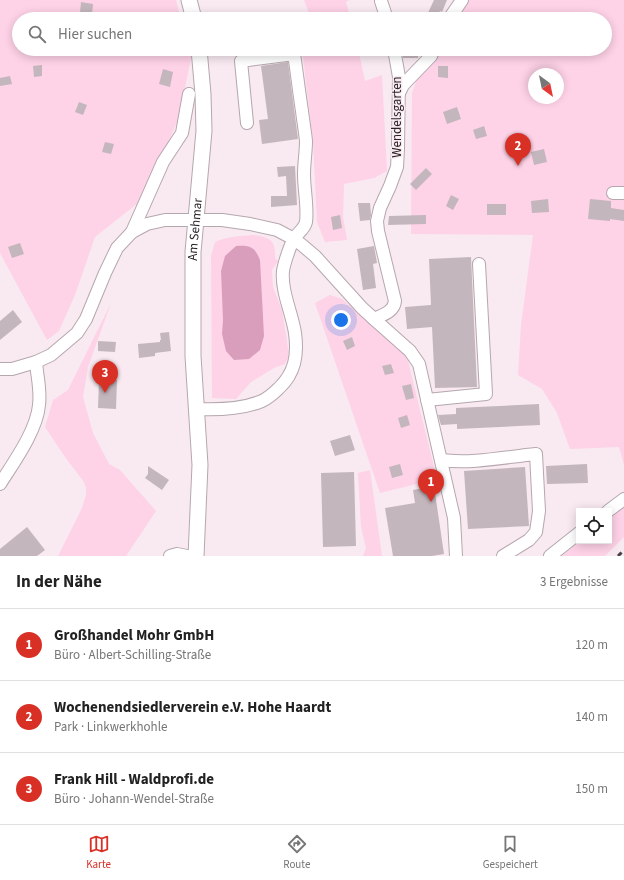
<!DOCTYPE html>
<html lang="de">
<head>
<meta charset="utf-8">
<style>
  body { margin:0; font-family:"Source Sans 3",sans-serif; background:#f6f6f6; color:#222 }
  .controls { position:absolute; right:12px; bottom:12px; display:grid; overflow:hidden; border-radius:0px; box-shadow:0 2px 10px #0003 }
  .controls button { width:36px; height:36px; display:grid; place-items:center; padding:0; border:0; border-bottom:1px solid #e0e0e0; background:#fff; color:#222; font:20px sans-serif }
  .compass { position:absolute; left:528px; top:68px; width:36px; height:36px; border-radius:50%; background:#fff; box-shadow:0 2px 10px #0003; rotate:147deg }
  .you { position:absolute; left:341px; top:320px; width:14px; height:14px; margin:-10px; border:3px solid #fff; border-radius:50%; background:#1a73e8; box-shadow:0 0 0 6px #1a73e833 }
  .badge { display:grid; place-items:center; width:26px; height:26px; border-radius:50%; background:#d93025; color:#fff; font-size:13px; font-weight:700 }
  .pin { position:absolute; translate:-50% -33px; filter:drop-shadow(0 1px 2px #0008) }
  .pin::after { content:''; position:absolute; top:21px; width:14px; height:12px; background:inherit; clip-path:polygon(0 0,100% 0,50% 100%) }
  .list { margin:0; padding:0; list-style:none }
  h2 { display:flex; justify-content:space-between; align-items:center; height:52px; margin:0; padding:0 16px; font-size:17px }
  h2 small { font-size:13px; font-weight:400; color:#767676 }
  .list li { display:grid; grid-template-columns:26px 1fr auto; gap:12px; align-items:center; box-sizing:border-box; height:72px; padding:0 16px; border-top:1px solid #e0e0e0 }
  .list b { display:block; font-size:15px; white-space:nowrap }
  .list p { margin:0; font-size:13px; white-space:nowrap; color:#767676 }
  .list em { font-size:13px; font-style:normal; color:#767676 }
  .icon { flex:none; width:22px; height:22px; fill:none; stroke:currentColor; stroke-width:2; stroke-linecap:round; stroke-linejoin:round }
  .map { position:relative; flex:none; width:624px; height:556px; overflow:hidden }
  .search { position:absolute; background:#fff; box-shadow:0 2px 10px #0003; left:12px; right:12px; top:12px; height:44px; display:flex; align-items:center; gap:10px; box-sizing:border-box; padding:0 14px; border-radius:22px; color:#767676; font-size:15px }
  .sheet { height:268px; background:#fff }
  nav { display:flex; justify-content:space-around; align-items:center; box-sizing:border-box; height:56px; border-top:1px solid #e0e0e0; background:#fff; font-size:11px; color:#767676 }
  nav a { display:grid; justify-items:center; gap:2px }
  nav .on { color:#d93025 }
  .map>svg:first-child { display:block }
  .green { fill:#fed2e7; fill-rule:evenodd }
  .water { fill:#da9ebd }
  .building { fill:#c4b6bd }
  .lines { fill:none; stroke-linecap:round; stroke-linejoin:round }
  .minor-casing { stroke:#b5a7ae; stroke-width:14 }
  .major-casing { stroke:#b5a7ae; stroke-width:17 }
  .minor { stroke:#fff; stroke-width:12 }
  .major { stroke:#fff; stroke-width:15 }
  .rail { stroke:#474043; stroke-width:3; stroke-dasharray:5 5; stroke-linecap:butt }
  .labels { text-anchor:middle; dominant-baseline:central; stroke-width:3; stroke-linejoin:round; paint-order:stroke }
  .street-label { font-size:13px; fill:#282325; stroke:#f9eaf1 }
</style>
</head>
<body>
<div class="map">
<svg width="624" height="556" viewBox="0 0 624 556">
  <rect width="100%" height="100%" fill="#f9eaf1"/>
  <g class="green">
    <path d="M 0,0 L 176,0 L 181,19 L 19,19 L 19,49 L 190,49 L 192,54 L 178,120 L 143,199 L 95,237 L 75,295 L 59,331 L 47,340 L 0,253 Z"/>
    <path d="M 304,0 L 349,0 L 346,2 L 351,19 L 311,19 Z"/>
    <path d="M 467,0 L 624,0 L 624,465 L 619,447 L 570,449 L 557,413 L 542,389 L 518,375 L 521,325 L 533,235 L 411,234 L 412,93 L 418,76 L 439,54 L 442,49 L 605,49 L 605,19 L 457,19 ZM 534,74 L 558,74 L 558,98 L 534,98 Z"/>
    <path d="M 302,49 L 358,49 L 365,81 L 382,75 L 387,171 L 374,178 L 344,184 L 343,217 L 347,240 L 325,242 L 317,222 L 313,142 Z"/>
    <path d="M 255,235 C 271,238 276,241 275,258 L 278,261 L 272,270 L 273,287 L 282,310 L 286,334 L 289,355 L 285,364 L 274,368 L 251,382 L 236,399 L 212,398 L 211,256 L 215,242 C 228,236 241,236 255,235 Z"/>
    <path d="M 330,295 L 342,299 L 380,331 L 407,357 L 437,479 L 380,493 L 315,303 Z"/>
    <path d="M 111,303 L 88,367 L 83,397 L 93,433 L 109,464 L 120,470 L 156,511 L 126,556 L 58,556 L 82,508 L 86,495 L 86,488 L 84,482 L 65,457 L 45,427 L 53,400 L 68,390 Z"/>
    <path d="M 370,470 L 382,556 L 363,556 L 366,548 L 361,527 L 358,473 Z"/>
    <path d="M 624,505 L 624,537 L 605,556 L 562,556 L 580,541 L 609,541 L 609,517 Z"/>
  </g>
  <path class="water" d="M 236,246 C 250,245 255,247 260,260 L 264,336 L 260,350 L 249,359 L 234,360 L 226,351 L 222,334 L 223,320 L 221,271 L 225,256 Z"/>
  <g class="building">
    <path d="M 434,0 L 447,0 L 442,12 L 440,11 L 436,19 L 425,19 Z"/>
    <path d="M 81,2 L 93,4 L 92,14 L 80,12 Z"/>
    <rect x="403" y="49" width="15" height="9"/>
    <path d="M 288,62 L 298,139 L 262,144 L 259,120 L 268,119 L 261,66 Z"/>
    <path d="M 42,65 L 42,76 L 34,77 L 33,66 Z"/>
    <path d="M 438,66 L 448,66 L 448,78 L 438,77 Z"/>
    <path d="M 163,69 L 173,72 L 170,87 L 159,84 Z"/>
    <path d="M 10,76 L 12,84 L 0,86 L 0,78 Z"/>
    <path d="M 79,102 L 87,105 L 83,115 L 75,112 Z"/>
    <path d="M 457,107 L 461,119 L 447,124 L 443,112 Z"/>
    <path d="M 484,126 L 487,136 L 476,139 L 473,130 Z"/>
    <path d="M 105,142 L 114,144 L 111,154 L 102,152 Z"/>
    <path d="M 544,149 L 547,162 L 534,165 L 531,152 Z"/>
    <path d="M 295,166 L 297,205 L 271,207 L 271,196 L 287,196 L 286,176 L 278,177 L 277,167 Z"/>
    <path d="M 426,168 L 432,174 L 416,190 L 410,184 Z"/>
    <path d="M 451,195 L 459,199 L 453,210 L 446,206 Z"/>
    <path d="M 548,199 L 549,212 L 532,213 L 531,201 Z"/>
    <path d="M 590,199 L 611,201 L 611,208 L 624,210 L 624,221 L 610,219 L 610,221 L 588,219 Z"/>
    <path d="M 358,203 L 370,203 L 371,215 L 370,220 L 360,221 Z"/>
    <rect x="487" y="204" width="19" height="11"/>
    <path d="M 340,215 L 342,228 L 333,230 L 331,217 Z"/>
    <path d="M 426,215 L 426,224 L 388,225 L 389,216 Z"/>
    <path d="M 20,243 L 24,254 L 12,258 L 8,247 Z"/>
    <path d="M 374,246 L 377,263 L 373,264 L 376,288 L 363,290 L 357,249 Z"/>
    <path d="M 471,257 L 477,387 L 435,388 L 432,327 L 407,329 L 405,307 L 431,305 L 429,259 Z"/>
    <path d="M 13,310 L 22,322 L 0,340 L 0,321 Z"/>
    <path d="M 169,332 L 171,351 L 155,353 L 155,356 L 139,358 L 138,344 L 160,342 L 160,340 L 161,340 L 160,333 Z"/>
    <path d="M 352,337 L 355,346 L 347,350 L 343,341 Z"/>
    <path d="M 98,341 L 116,342 L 115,352 L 98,351 Z"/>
    <path d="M 391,364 L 394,373 L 385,375 L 382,366 Z"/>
    <path d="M 99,380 L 117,380 L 116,409 L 98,408 Z"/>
    <path d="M 411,384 L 414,398 L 406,400 L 402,386 Z"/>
    <path d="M 539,404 L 540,425 L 457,429 L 457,424 L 441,425 L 438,415 L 456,414 L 456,408 Z"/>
    <path d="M 407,415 L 410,425 L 401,428 L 398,418 Z"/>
    <path d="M 350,435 L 355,450 L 335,456 L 330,441 Z"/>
    <path d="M 400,464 L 403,475 L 392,478 L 389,467 Z"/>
    <path d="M 587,464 L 588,483 L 547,484 L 546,466 Z"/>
    <path d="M 148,466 L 169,480 L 162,490 L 145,478 L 148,474 Z"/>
    <path d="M 525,467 L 529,526 L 468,529 L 464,471 Z"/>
    <path d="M 354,472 L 356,546 L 323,547 L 321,473 Z"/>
    <path d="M 434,486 L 444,554 L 432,556 L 393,556 L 385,508 L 415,503 L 413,490 Z"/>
    <path d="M 27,527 L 45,550 L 37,556 L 0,556 L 0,549 Z"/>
  </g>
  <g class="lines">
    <g class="minor-casing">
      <g id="minor">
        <path d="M 381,1 L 387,19"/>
        <path d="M 449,19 L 462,0"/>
        <path d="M 399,93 L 403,85 L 431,56 L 434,49"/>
        <path d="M 613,193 L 624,193"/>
        <path d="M 132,232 L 163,162 L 182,133 L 189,94"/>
        <path d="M 374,319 C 382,315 394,312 395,301 L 378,231 L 377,221 L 380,208 L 390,186 L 397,167 L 398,149 L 399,77 L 394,49"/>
        <path d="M 0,369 L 12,369 L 36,362"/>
        <path d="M 427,400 L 486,394 L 479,264"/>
        <path d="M 196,409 C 217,410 243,409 262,401 C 268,398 274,393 279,388 C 295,373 298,355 295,333 C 292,313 281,291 283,271 C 284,264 290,245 294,239 C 297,233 304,230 306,222 C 308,207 304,190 304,174 C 304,163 306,152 306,141 C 305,131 303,120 302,111 C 299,92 297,73 294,54 L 241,61 L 247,123"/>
        <path d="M 441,460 C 472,464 505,457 536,454 L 539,511 L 536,532 L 529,540 L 503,556"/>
        <path d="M 0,484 C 14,462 37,430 39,405 C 41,390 37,376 36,362 L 51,355 L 77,333 L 86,319 L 105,273 L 117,248 L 132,232 L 147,224 L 165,220 L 222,220 L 250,224 L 277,230 L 294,239 L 302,245 L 315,256 L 362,308 L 374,319 L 410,351 L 419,364 L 454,518 L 456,556"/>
        <path d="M 608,511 L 624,499"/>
        <path d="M 170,556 L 177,554 L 187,556"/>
        <path d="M 550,556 L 579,533"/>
      </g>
    </g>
    <g class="major-casing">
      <g id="major">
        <path d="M 189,0 L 194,19"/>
        <path id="s1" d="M 196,556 L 200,465 L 193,356 L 193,252 L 204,131 L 203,94 L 199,49"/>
      </g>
    </g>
    <use href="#minor" class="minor"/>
    <use href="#major" class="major"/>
    <path class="rail" d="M 618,556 L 624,550"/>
  </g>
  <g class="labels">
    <g class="street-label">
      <text transform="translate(397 117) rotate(-90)">Wendelsgarten</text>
      <text stroke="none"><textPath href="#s1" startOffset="327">Am Sehmar</textPath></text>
    </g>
  </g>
</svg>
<div class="controls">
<button><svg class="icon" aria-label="locate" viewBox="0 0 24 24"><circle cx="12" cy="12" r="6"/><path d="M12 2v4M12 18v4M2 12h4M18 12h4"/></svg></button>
</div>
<svg class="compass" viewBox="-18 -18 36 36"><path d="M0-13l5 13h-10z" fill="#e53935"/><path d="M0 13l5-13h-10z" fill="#767676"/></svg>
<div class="you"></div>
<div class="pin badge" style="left:431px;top:502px">1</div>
<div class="pin badge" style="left:518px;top:166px">2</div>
<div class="pin badge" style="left:105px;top:393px">3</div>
<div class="search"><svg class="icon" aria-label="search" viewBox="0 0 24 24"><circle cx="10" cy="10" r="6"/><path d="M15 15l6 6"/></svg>Hier suchen</div>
</div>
<section class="sheet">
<h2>In der Nähe<small>3 Ergebnisse</small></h2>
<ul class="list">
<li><span class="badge">1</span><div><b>Großhandel Mohr GmbH</b><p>Büro · Albert-Schilling-Straße</p></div><em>120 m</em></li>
<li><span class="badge">2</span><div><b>Wochenendsiedlerverein e.V. Hohe Haardt</b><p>Park · Linkwerkhohle</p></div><em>140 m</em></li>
<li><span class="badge">3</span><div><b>Frank Hill - Waldprofi.de</b><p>Büro · Johann-Wendel-Straße</p></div><em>150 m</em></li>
</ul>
</section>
<nav>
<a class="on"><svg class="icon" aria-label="map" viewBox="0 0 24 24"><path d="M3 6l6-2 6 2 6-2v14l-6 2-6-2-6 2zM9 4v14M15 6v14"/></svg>Karte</a>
<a><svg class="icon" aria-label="directions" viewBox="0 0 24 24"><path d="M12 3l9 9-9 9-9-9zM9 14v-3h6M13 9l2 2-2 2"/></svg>Route</a>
<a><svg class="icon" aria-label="saved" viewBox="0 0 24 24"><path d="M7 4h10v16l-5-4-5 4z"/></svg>Gespeichert</a>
</nav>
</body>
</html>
